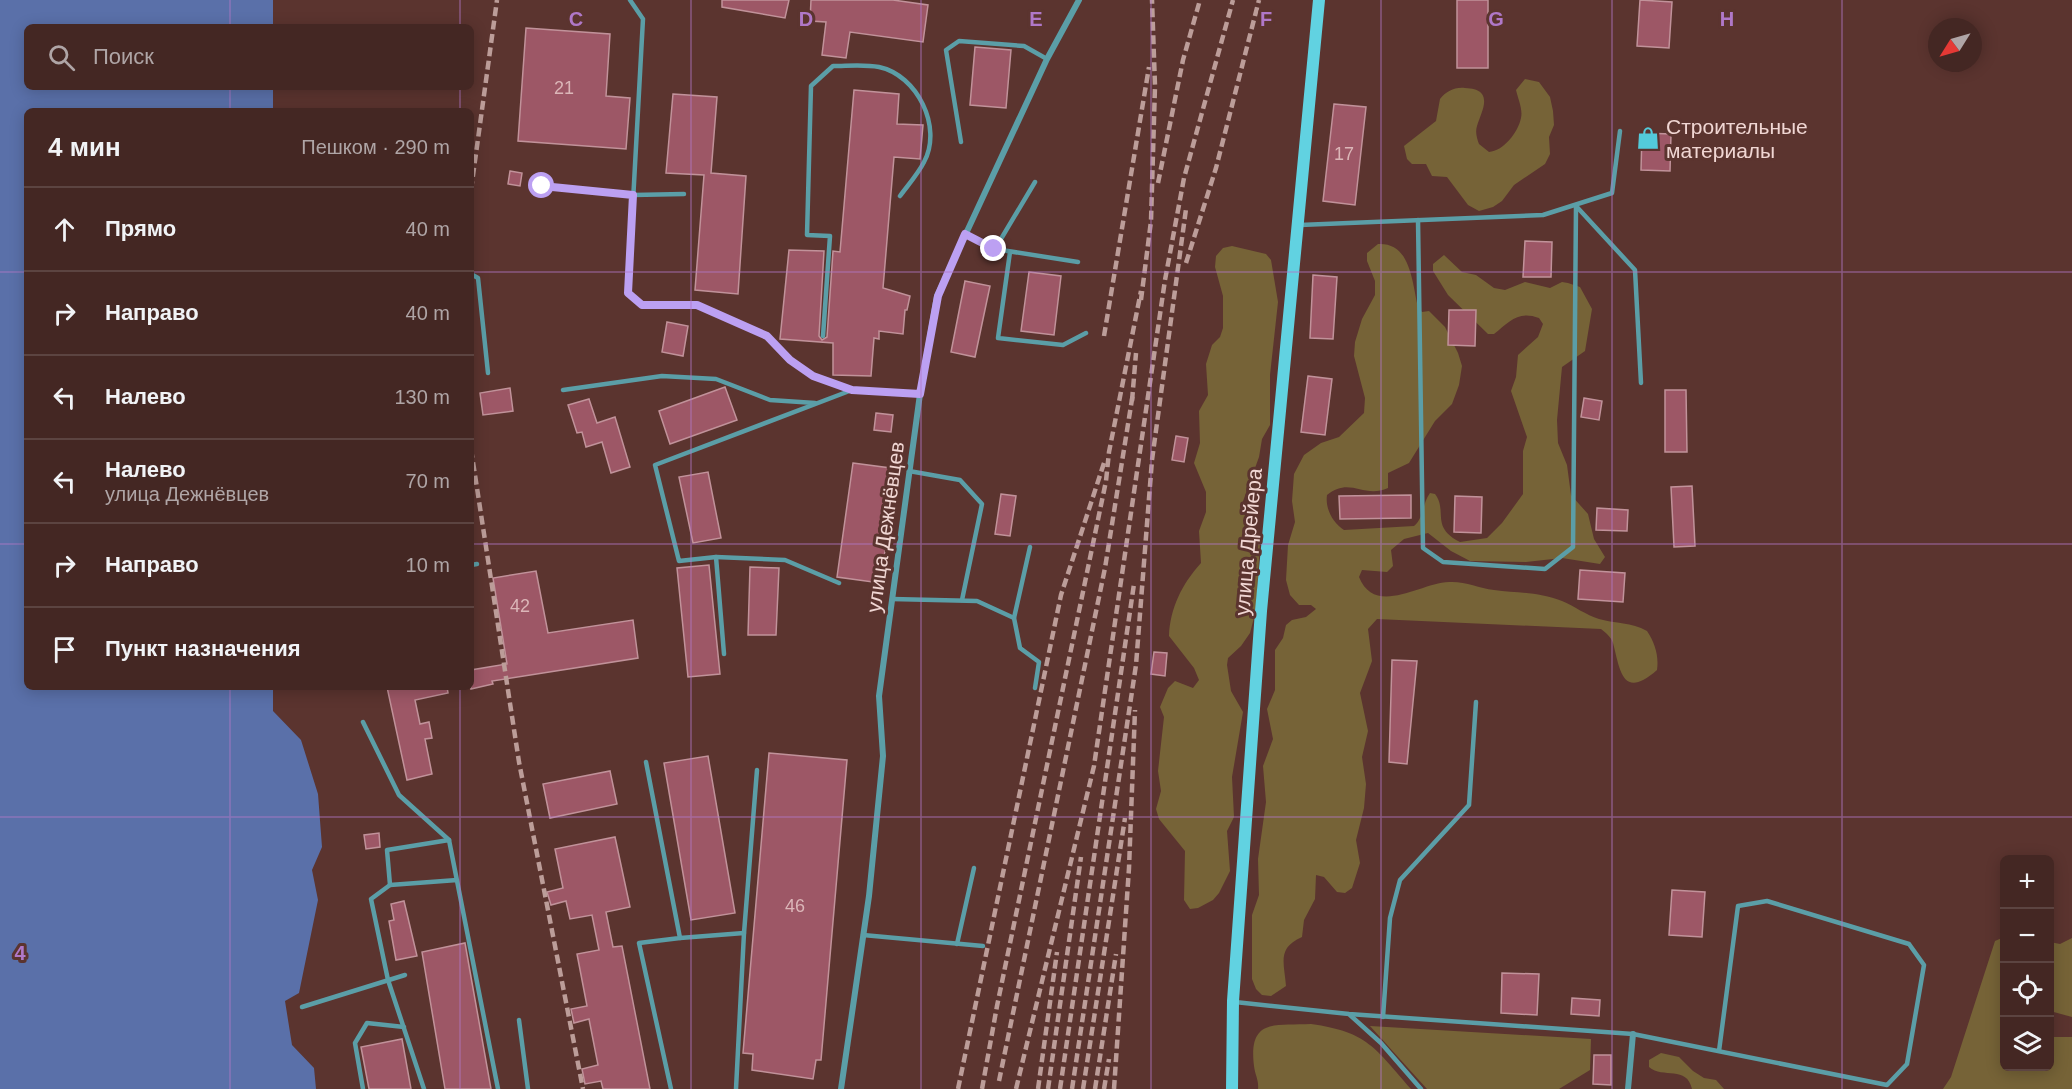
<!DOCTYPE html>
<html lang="ru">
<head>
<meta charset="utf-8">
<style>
  body { margin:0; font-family:Arial,sans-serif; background:#4e3330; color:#f1f3f6 }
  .controls { position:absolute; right:18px; bottom:18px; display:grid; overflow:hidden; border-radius:9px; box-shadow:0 3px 15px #0003 }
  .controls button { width:54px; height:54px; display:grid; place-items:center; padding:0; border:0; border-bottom:2px solid #5c4441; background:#442723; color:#f1f3f6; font:30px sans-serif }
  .compass { position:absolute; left:1928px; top:18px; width:54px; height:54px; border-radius:50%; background:#442723; box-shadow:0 3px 15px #0003; rotate:233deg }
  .stop { position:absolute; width:18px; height:18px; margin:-14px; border:4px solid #bca0f2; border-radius:50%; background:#fff }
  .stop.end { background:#bca0f2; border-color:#fff; box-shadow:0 2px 6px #0008 }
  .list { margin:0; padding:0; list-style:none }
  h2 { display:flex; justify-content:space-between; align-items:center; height:78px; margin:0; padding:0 24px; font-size:26px }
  h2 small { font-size:20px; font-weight:400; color:#afa5a6 }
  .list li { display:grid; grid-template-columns:39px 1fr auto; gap:18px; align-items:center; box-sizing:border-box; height:84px; padding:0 24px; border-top:2px solid #5c4441 }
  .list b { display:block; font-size:22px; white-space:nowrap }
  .list p { margin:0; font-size:20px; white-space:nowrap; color:#afa5a6 }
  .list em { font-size:20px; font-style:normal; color:#afa5a6 }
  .icon { flex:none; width:33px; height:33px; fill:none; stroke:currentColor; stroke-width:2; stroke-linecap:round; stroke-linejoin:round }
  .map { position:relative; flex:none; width:2072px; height:1089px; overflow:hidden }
  .search { position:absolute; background:#442723; box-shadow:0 3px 15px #0003; left:24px; top:24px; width:450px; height:66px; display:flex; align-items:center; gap:15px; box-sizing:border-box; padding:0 21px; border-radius:9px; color:#afa5a6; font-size:22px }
  .panel { position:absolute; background:#442723; box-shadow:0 3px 15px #0003; left:24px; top:108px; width:450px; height:582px; border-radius:9px }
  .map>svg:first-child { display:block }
  .green { fill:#766337 }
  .water { fill:#5a70a9 }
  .building { fill:#9d5766; stroke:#c1929a; stroke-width:1.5 }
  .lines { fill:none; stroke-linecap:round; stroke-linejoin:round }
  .lane { stroke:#5b9ea7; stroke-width:4.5 }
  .street { stroke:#5b9ea7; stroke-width:6 }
  .secondary { stroke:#61d2e1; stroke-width:12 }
  .rail { stroke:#bc9d99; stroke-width:4.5; stroke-dasharray:9 4.5; stroke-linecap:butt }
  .route { stroke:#bca0f2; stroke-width:8 }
  .grid { fill:none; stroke:#b078c8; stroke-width:1.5; stroke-opacity:0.55 }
  .labels { text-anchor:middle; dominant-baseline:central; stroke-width:6; stroke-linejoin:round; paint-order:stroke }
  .number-label { font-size:18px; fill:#dbb6b8 }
  .poi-label { font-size:21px; fill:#f0d6d3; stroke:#5b342f; text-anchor:start }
  .street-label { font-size:21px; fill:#f0d6d3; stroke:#5b342f }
  .grid-label { font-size:20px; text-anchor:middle; font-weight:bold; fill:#b078c8; stroke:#5b342f; stroke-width:6; stroke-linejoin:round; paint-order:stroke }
</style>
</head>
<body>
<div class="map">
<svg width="2072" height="1089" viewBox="0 0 2072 1089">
  <rect width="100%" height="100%" fill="#5b342f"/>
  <g class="green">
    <path d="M 1525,79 L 1539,82 L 1550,97 L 1553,111 L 1554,125 L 1549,137 L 1550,154 L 1545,164 L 1514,185 L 1502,201 L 1493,207 L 1479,211 L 1468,205 L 1447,177 L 1432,176 L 1426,164 L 1412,164 L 1407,159 L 1404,146 L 1436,121 L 1440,99 C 1447,91 1454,87 1465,88 C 1496,89 1481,112 1477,126 C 1475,132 1477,139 1479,144 L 1489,152 C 1503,151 1518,133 1521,118 C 1523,109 1518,99 1516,90 Z"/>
    <path d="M 1378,244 C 1411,242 1412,283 1418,307 L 1422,312 L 1429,311 L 1445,327 L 1458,353 L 1462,366 L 1459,385 L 1452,404 L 1435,421 L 1409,463 L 1388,473 L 1388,488 C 1363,499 1350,476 1327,495 C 1325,509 1333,523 1344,530 L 1414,526 C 1424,518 1422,504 1430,493 L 1435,494 C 1448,511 1430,527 1460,542 L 1487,538 L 1502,523 L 1523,494 L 1523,451 L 1527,437 L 1511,391 L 1516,377 L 1518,355 L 1538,337 L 1543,324 L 1539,318 C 1518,310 1509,322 1494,334 L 1488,334 L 1448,295 L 1433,271 L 1433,264 L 1444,255 L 1462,272 L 1476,275 L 1494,288 L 1505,290 L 1525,282 L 1550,288 L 1562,282 L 1568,283 L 1580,287 L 1592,309 L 1585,351 L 1562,367 L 1557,420 L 1558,443 L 1567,465 L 1571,495 L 1588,514 L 1594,539 L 1605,557 L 1600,564 L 1562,558 L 1526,562 L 1470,561 L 1451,551 L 1428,533 L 1404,539 L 1391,550 L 1393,566 L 1387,572 L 1362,570 L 1359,577 C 1375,617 1420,583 1449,582 C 1465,581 1478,588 1494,590 C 1517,593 1539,592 1562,601 C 1574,606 1586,615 1599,619 C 1616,624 1631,622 1647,631 C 1655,643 1659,656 1657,670 C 1622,701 1620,669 1613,643 C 1611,637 1606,633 1601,629 L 1377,619 L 1368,629 L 1372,661 L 1360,693 L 1368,731 L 1362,757 L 1366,784 L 1364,808 L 1356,840 L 1360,863 L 1352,888 L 1345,893 L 1337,892 L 1324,877 L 1316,875 L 1315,899 L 1304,920 L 1302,937 C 1277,948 1284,962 1286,986 L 1271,996 L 1262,995 L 1256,989 L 1252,979 L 1252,915 L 1259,895 L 1258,859 L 1266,802 L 1263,766 L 1273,739 L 1267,709 L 1275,690 L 1275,650 L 1283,638 L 1286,625 L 1292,620 L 1306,617 L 1316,609 L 1311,605 L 1299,605 L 1290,595 L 1286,580 L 1288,545 L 1295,522 L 1292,501 L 1294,474 L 1304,455 L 1321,443 L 1339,437 L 1364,413 L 1365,398 L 1354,356 L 1355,342 L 1362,319 L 1375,295 L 1375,281 L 1367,261 L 1367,253 Z"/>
    <path d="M 1232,246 L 1266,254 L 1271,260 L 1278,302 L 1270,375 L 1270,425 L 1262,439 L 1259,457 L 1242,504 L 1247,520 L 1260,543 L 1256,610 L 1250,633 L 1241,646 L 1228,658 L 1227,665 L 1231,691 L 1243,712 L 1232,777 L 1234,817 L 1227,831 L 1230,871 L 1219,893 L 1213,900 L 1198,908 L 1190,909 L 1184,900 L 1185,851 L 1159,819 L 1156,809 L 1161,791 L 1158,771 L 1164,717 L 1160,707 L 1168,688 L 1175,681 L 1193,688 L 1199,680 L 1194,668 L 1169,636 C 1170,608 1182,584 1201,563 L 1199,531 L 1206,512 L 1206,492 L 1194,463 L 1200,443 L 1199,411 L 1208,395 L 1206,364 L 1212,345 L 1220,337 L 1223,328 L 1223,296 L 1215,267 L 1216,256 L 1223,248 Z"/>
    <path d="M 2004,937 L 2004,1066 L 2050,1066 L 2050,1037 L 2072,1037 L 2072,1089 L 1943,1089 L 1951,1077 L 1995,941 Z"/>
    <path d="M 2072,938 L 2072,1017 L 2050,1011 L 2050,942 L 2060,944 Z"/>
    <path d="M 1311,1024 C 1368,1032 1375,1048 1411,1089 L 1258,1089 C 1259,1080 1255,1075 1254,1066 C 1248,1017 1276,1026 1311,1024 Z"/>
    <path d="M 1370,1026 L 1591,1039 L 1590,1070 L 1559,1089 L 1427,1089 Z"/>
    <path d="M 1661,1053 L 1679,1057 L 1693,1071 L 1704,1078 L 1716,1080 L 1724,1089 L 1692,1089 C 1687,1065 1663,1079 1649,1067 L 1649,1060 Z"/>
  </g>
  <path class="water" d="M 0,0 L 273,0 L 273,27 L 27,27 L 27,87 L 273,87 L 273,111 L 27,111 L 27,687 L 273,687 L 273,711 L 301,740 L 318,794 L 322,847 L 312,870 L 318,900 L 299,993 L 285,1001 L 292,1045 L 314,1068 L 316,1089 L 0,1089 Z"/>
  <g class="building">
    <path d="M 722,0 L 789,0 L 785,18 L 722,7 Z"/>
    <path d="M 811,0 L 893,0 L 928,5 L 923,42 L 850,32 L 846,58 L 822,55 L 826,22 L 810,21 Z"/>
    <rect x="1457" y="0" width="31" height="68"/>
    <path d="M 1640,0 L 1672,2 L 1669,48 L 1637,46 Z"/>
    <path d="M 526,28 L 610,34 L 606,96 L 630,98 L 626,149 L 518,141 Z"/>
    <path d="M 975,47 L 1011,50 L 1006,108 L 970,105 Z"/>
    <path d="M 854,90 L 899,94 L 897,124 L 923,125 L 920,159 L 894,157 L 883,288 L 910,296 L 907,310 L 905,310 L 903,334 L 879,331 L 879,339 L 874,338 L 871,376 L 833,375 L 833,343 L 780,339 L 789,250 L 824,251 L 819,336 L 822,340 L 827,337 L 833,251 L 840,252 Z"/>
    <path d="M 673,94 L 717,97 L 711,173 L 746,176 L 738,294 L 695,290 L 704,175 L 666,173 Z"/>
    <path d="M 1334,104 L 1366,107 L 1355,205 L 1323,201 Z"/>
    <path d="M 1642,133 L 1671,134 L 1670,171 L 1641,170 Z"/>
    <path d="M 510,171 L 522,173 L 520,186 L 508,184 Z"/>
    <path d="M 1525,241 L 1552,242 L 1551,277 L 1523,277 Z"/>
    <path d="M 1029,272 L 1061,276 L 1054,335 L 1021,331 Z"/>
    <path d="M 1313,275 L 1337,277 L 1333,339 L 1310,338 Z"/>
    <path d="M 965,281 L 990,286 L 975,357 L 951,352 Z"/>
    <path d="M 1449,310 L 1476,310 L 1475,346 L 1448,345 Z"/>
    <path d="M 667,322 L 688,326 L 683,356 L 662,352 Z"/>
    <path d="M 1308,376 L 1332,379 L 1325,435 L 1301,432 Z"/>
    <path d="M 725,387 L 737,420 L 670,444 L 659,411 Z"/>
    <path d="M 510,388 L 513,411 L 483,415 L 480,393 Z"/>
    <path d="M 1665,390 L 1686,390 L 1687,452 L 1665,452 Z"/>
    <path d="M 1584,398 L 1602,401 L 1599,420 L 1581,417 Z"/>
    <path d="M 589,399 L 597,423 L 615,417 L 630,467 L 611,473 L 602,442 L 586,447 L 582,432 L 577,433 L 568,405 Z"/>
    <path d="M 876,413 L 893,415 L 891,432 L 874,430 Z"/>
    <path d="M 1176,436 L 1188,438 L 1184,462 L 1172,460 Z"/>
    <path d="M 853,463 L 898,469 L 880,583 L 837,577 Z"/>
    <path d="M 708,472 L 721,538 L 693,543 L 679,477 Z"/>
    <path d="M 1692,486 L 1695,546 L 1674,547 L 1671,487 Z"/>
    <path d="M 1001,494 L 1016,496 L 1010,536 L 995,534 Z"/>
    <path d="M 1411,495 L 1411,518 L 1340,519 L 1339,496 Z"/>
    <path d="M 1455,496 L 1482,497 L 1481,533 L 1454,532 Z"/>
    <path d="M 1597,508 L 1628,510 L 1627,531 L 1596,530 Z"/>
    <path d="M 709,565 L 720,674 L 688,677 L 677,568 Z"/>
    <path d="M 750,567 L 779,568 L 776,635 L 748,635 Z"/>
    <path d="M 1580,570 L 1625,573 L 1623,602 L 1578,599 Z"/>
    <path d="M 536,571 L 548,633 L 633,620 L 638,658 L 492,681 L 493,684 L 471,689 L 471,670 L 507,664 L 493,578 Z"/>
    <path d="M 1154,652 L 1167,653 L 1165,676 L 1151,674 Z"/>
    <path d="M 1392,660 L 1417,661 L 1407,764 L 1389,762 Z"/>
    <path d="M 387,687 L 447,687 L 448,693 L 415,700 L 420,724 L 429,722 L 432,738 L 425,739 L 432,774 L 407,780 Z"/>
    <path d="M 769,753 L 847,760 L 821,1060 L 816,1060 L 813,1079 L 752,1070 L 753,1054 L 743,1053 Z"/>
    <path d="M 708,756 L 735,913 L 691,920 L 664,763 Z"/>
    <path d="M 610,771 L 617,804 L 550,818 L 543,784 Z"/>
    <path d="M 379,833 L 380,847 L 366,849 L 364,835 Z"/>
    <path d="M 615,837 L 630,907 L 606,912 L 613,947 L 622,946 L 650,1089 L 603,1089 L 601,1081 L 585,1084 L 582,1069 L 598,1065 L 589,1019 L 574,1023 L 571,1009 L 587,1006 L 577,954 L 599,950 L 592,915 L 570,919 L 566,901 L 551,905 L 547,892 L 563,888 L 555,849 Z"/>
    <path d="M 1672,890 L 1705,892 L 1702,937 L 1669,935 Z"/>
    <path d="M 404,901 L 417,956 L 396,960 L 389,921 L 394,920 L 391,904 Z"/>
    <path d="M 465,943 L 471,977 L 491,1089 L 445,1089 L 422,952 Z"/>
    <path d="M 1502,973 L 1539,974 L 1537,1015 L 1501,1013 Z"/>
    <path d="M 1572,998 L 1600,1000 L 1599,1016 L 1571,1014 Z"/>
    <path d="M 402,1039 L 411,1089 L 369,1089 L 361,1047 Z"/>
    <path d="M 1594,1055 L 1611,1055 L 1611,1085 L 1593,1084 Z"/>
  </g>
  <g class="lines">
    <g class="lane">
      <path d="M 630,0 L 643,19 L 628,293 L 642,305 L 697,305 L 767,336 L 790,360 L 813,377 L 852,390"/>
      <path d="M 961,142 L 946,50 L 959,41 L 1024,46 L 1047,59"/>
      <path d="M 542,186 L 633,195 L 684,194"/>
      <path d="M 1576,206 L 1635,270 L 1641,383"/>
      <path d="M 1418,220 L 1423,548 L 1443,562 L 1545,569 L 1573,547 L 1576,206"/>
      <path d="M 1300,225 L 1543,215 L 1612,193 L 1620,131"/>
      <path d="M 965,234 L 995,249 L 1078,262"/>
      <path d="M 995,249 L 1035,182"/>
      <path d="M 1010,252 L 998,338 L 1063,345 L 1086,333"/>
      <path d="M 471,274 L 478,278 L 488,373"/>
      <path d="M 823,336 L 830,236 L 807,235 L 811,86 L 833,66 C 847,66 864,64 879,67 C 917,75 943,127 924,162 C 918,174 908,185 900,196"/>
      <path d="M 563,390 L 662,376 L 716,379 L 770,400 L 815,403"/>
      <path d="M 909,471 L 960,480 L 982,504 L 962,600"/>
      <path d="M 1030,547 L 1014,618 L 1020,648 L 1039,662 L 1035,688"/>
      <path d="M 716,557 L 785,560 L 839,583"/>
      <path d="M 471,565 L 477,564"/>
      <path d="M 892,599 L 977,601 L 1014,618"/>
      <path d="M 724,654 L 716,557 L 679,561 L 655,465 L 852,390 L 920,394"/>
      <path d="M 363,722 L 399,795 L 449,840"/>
      <path d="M 646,762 L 680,938 L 639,943 L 671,1089"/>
      <path d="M 457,880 L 390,885 L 387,850 L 449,840 L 498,1089"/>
      <path d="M 390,885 L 371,899 L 388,980 L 424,1089"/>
      <path d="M 744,933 L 757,770"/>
      <path d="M 863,935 L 983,946"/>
      <path d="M 680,938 L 744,933 L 736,1089"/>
      <path d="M 957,944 L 974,868"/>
      <path d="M 1235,1002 L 1349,1014 L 1633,1034 L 1887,1085 L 1907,1064 L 1924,965 L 1909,944 L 1767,901 L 1738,906 L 1719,1051"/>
      <path d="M 302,1007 L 405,975"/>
      <path d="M 1350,1015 L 1381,1043 L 1421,1089"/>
      <path d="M 1383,1017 L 1390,918 L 1400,880 L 1469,805 L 1476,702"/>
      <path d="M 519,1020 L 528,1089"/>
      <path d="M 363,1089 L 355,1043 L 367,1023 L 404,1027"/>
    </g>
    <g class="street">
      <path d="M 841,1089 L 869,896 L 883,756 L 879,696 L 920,394 L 937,296 L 1047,59 L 1079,0"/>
      <path d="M 1628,1089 L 1633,1034"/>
    </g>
    <path class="secondary" d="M 1232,1089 L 1233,1001 L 1261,611 L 1319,0"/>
    <g class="rail">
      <path d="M 1158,183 L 1183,60 L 1200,0"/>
      <path d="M 471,190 L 497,0"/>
      <path d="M 1186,263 L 1216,168 L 1259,0"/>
      <path d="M 1141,300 L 1151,221 L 1155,86 L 1152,0"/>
      <path d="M 1104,336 L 1149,67"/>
      <path d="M 1132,401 L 1136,353"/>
      <path d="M 471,449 L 519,762 L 583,1089"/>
      <path d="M 999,1081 L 1105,568 L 1133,393"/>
      <path d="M 958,1089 L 1061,595 L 1104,463"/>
      <path d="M 982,1089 L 997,1006 L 1106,481 L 1109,452 L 1141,291"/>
      <path d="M 1016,1089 L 1094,766 L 1165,280 L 1184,178 L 1233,0"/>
      <path d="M 1038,1089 L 1057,952"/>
      <path d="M 1048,1089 L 1081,857"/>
      <path d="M 1060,1089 L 1134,584"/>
      <path d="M 1072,1089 L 1136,665 L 1152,460 L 1186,209"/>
      <path d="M 1083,1089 L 1125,818"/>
      <path d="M 1095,1089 L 1116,954"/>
      <path d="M 1104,1089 L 1109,1059"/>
      <path d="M 1114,1089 L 1129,868 L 1135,710"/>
    </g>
  </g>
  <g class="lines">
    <path class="route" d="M 542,186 L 633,195 L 628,293 L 642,305 L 697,305 L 767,336 L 790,360 L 813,376 L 852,390 L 920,394 L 938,296 L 965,234 L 994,249"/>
  </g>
  <path class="grid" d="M 230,0 L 230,27M 460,0 L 460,27M 691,0 L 691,1089M 921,0 L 921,1089M 1151,0 L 1151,1089M 1381,0 L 1381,1089M 1612,0 L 1612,1089M 1842,0 L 1842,1089M 230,87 L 230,111M 460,87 L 460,111M 0,272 L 27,272M 471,272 L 2072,272M 0,544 L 27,544M 471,544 L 2072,544M 230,687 L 230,1089M 460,687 L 460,1089M 0,817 L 2072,817"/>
  <defs>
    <g id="shop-bare" transform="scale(1.8)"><path d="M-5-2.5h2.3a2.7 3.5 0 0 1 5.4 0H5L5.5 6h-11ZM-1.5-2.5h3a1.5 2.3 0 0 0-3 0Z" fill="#53cbda" stroke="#5b342f" stroke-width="2.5" paint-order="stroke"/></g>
  </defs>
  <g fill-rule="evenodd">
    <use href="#shop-bare" x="1648" y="138"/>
  </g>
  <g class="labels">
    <g class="number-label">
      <text x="564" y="88">21</text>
      <text x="1344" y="154">17</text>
      <text x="520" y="606">42</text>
      <text x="795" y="906">46</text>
    </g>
    <g class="poi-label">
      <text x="1666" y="126">Строительные<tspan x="1666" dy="24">материалы</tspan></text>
    </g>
    <g class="street-label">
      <text transform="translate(885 527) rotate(-82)">улица Дежнёвцев</text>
      <text transform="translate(1248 542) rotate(-85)">улица Дрейера</text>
    </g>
  </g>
  <g class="grid-label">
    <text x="576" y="26">C</text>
    <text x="806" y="26">D</text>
    <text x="1036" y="26">E</text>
    <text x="1266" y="26">F</text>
    <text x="1496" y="26">G</text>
    <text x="1727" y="26">H</text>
    <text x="20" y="960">4</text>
  </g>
</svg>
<div class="controls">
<button>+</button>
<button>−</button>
<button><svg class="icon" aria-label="locate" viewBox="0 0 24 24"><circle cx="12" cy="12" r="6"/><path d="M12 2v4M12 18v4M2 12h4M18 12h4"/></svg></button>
<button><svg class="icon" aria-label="layers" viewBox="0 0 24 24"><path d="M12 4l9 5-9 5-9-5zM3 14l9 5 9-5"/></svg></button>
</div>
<svg class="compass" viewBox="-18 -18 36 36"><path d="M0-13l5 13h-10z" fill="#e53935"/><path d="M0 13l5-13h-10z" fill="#afa5a6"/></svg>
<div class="stop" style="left:542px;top:186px"></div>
<div class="stop end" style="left:994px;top:249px"></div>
<div class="search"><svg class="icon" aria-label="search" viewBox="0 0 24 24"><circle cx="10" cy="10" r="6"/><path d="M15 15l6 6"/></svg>Поиск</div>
<section class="panel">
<h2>4 мин<small>Пешком · 290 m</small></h2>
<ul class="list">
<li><svg class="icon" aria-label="ahead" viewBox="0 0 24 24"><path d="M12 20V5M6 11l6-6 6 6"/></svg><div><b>Прямо</b></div><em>40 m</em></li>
<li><svg class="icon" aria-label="right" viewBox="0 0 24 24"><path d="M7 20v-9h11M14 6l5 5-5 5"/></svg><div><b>Направо</b></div><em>40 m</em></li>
<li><svg class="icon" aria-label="left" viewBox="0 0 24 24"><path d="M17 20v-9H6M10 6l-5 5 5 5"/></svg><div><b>Налево</b></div><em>130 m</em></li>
<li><svg class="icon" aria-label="left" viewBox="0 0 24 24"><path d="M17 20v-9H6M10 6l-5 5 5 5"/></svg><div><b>Налево</b><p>улица Дежнёвцев</p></div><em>70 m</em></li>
<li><svg class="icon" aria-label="right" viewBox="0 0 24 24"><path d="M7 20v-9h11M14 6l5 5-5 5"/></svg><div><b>Направо</b></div><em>10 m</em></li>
<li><svg class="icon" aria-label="arrive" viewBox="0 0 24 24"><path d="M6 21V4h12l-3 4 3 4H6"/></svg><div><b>Пункт назначения</b></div></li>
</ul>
</section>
</div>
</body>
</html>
